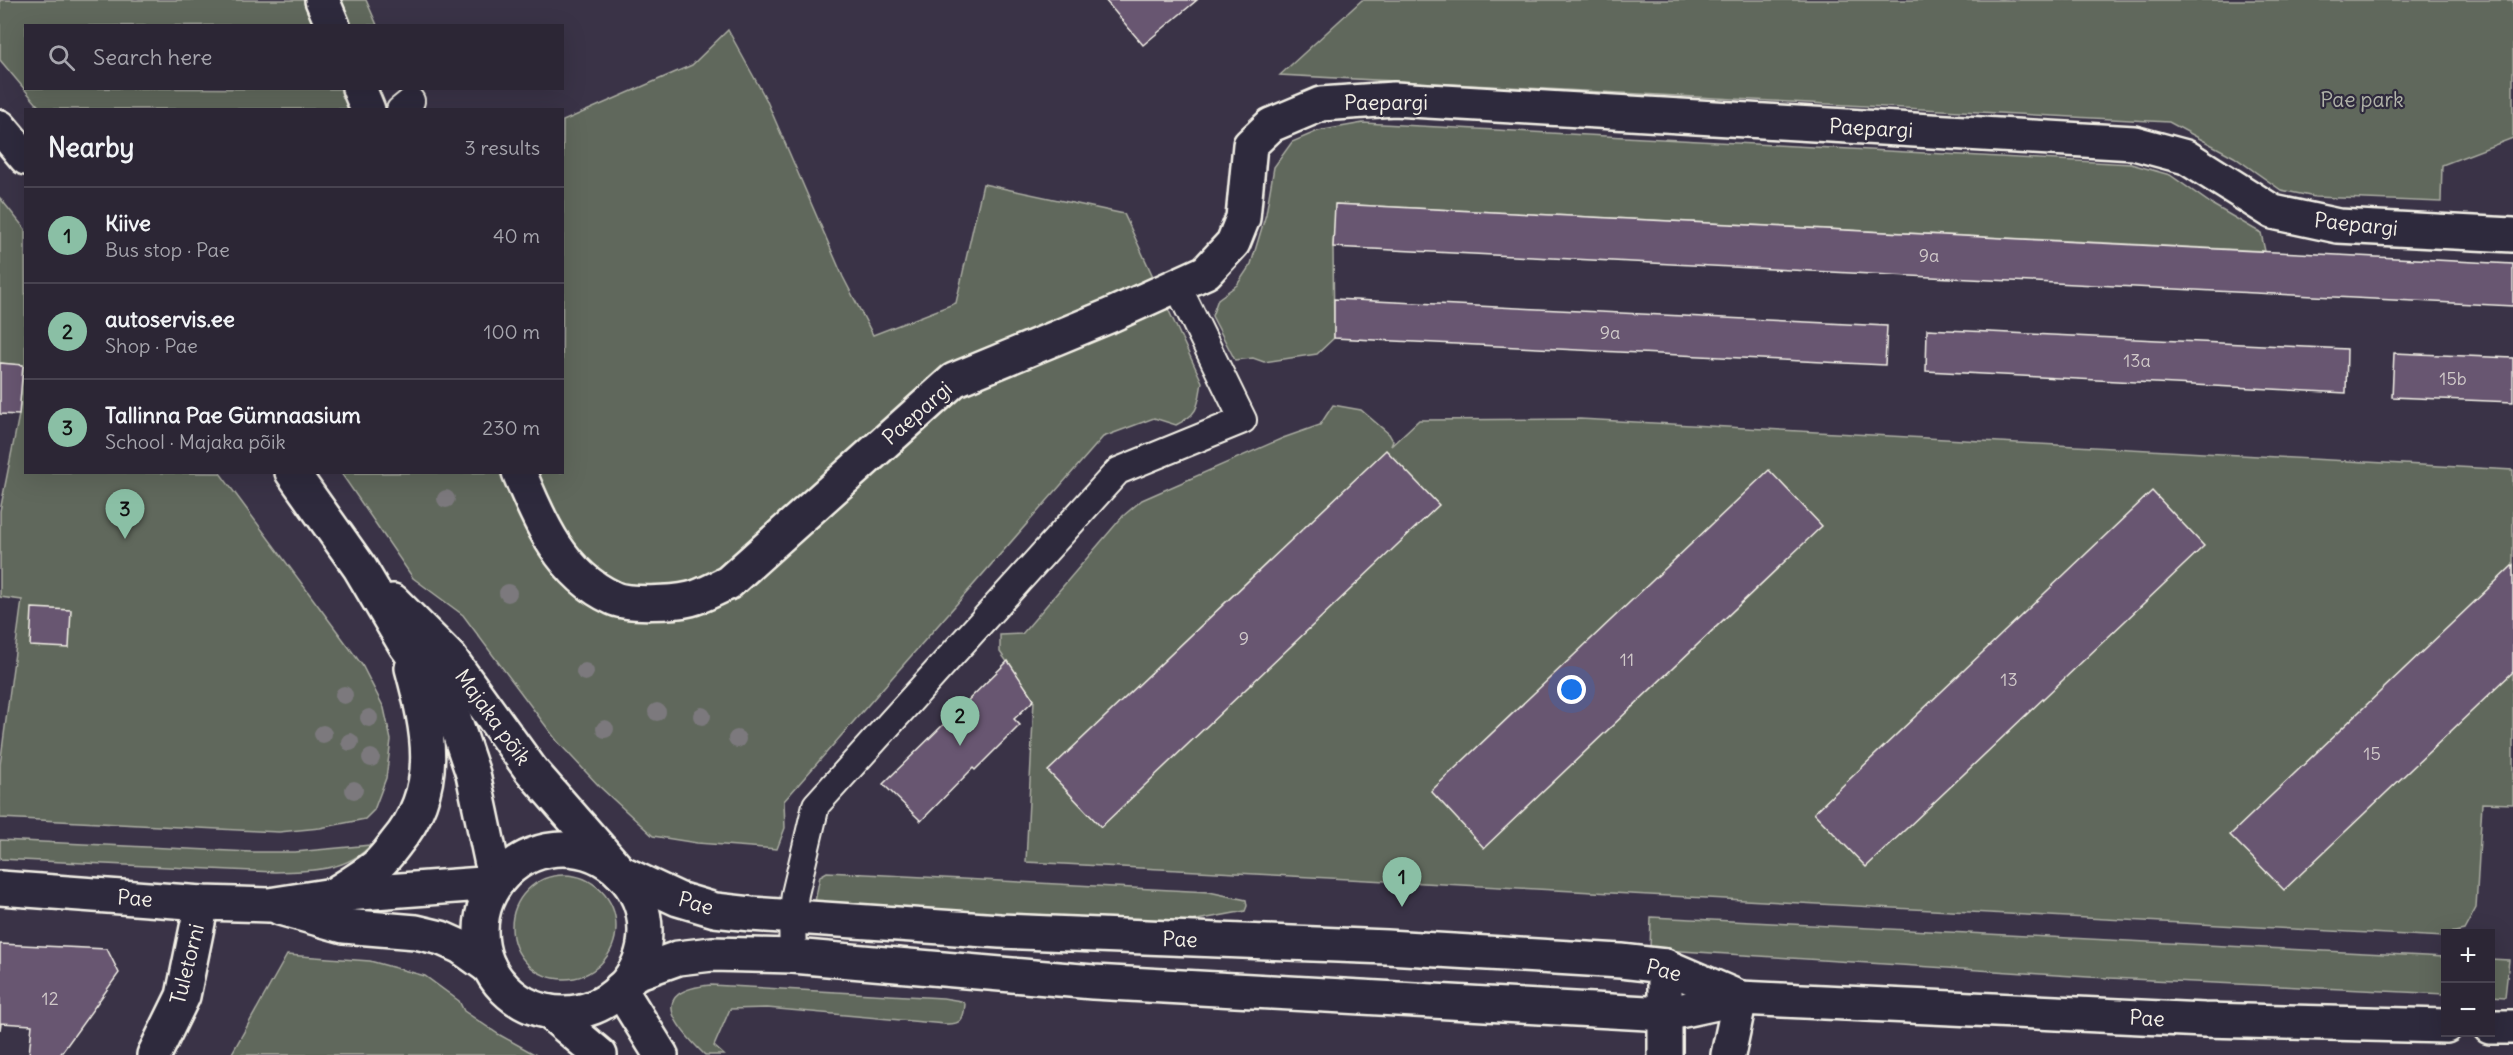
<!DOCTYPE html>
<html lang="en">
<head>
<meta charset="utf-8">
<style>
  body { margin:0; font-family:Delius,sans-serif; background:#383241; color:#f1f3f6 }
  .controls { position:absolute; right:18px; bottom:18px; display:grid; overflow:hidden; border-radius:0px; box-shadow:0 6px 24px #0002 }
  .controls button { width:54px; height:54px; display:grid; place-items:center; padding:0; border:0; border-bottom:2px solid #484350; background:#2c2635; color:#f1f3f6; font:30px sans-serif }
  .you { position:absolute; left:1572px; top:690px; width:21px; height:21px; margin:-15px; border:4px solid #fff; border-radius:50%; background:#1a73e8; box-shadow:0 0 0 9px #1a73e833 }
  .badge { display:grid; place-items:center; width:39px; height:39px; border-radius:50%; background:#8abfa5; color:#111; font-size:20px; font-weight:700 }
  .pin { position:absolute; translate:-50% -50px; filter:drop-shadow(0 2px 3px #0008) }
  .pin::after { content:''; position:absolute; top:32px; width:21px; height:18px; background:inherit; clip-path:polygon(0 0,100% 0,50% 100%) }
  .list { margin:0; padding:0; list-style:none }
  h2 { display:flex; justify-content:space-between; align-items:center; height:78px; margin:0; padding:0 24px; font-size:26px }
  h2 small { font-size:20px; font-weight:400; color:#a6a5ad }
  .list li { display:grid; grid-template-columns:39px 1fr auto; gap:18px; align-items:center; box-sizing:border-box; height:96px; padding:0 24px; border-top:2px solid #484350 }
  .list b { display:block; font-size:22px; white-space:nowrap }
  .list p { margin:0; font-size:20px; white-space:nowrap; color:#a6a5ad }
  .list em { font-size:20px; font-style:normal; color:#a6a5ad }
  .icon { flex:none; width:33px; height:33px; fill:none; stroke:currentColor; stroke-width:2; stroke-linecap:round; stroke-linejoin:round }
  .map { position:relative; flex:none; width:2513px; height:1055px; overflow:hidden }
  .search { position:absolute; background:#2c2635; box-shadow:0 6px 24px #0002; left:24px; top:24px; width:540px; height:66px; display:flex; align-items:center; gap:15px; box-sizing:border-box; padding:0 21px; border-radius:0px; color:#a6a5ad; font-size:22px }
  .panel { position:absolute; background:#2c2635; box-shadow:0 6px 24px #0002; left:24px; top:108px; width:540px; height:366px; border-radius:0px }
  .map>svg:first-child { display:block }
  .green { fill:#60685b; stroke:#aaaca2; stroke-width:1.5 }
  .building { fill:#685771; stroke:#f4f1e8; stroke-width:1.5 }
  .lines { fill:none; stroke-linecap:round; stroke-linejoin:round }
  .service-casing { stroke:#f4f1e8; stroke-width:30 }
  .minor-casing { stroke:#f4f1e8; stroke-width:38 }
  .tertiary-casing { stroke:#f4f1e8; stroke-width:38 }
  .secondary-casing { stroke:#f4f1e8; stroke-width:38 }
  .service { stroke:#2f2a3d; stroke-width:26 }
  .minor { stroke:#2f2a3d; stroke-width:33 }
  .tertiary { stroke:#2f2a3d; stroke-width:33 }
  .secondary { stroke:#2f2a3d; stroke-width:33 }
  .tree { fill:#7b797d }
  .labels { text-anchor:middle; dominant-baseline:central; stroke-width:4.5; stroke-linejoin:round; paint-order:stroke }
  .number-label { font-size:18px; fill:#d1caca }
  .park-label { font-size:21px; fill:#b1b3a9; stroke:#2f2a3d }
  .street-label { font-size:21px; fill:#f4f1e8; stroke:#2f2a3d }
</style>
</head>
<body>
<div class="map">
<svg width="2513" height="1055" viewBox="0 0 2513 1055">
  <rect width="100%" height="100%" fill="#3a3347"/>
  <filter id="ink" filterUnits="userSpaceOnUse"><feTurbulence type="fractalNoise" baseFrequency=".0167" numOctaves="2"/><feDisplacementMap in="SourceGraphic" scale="12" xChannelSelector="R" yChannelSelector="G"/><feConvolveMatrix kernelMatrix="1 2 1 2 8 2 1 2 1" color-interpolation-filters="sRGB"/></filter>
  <g filter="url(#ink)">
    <g class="green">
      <path d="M 0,0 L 366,0 L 377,25 L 26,26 L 26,88 L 381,89 L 361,98 L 355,109 L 41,109 L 0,60 Z"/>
      <path d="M 1362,0 L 2513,0 L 2513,138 L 2442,165 L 2441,202 L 2315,197 L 2281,190 L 2234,157 L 2169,122 L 1280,75 Z"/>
      <path d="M 728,30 L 766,99 L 843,277 L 873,335 L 956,303 L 983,184 L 1124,214 L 1202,382 C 1198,406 1199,414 1176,425 L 1154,418 L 1103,437 L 784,801 L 785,828 L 777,849 L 697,843 L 653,836 L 600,787 L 557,741 L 463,615 L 413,578 L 341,473 L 562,472 L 563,121 L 692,65 Z"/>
      <path d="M 1363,123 L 2131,164 L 2170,175 L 2213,205 L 2261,233 L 2265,251 L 1336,204 L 1333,247 L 1334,338 L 1317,354 L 1264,362 L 1253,358 L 1235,360 L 1212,316 L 1218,299 L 1237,285 L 1251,264 L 1266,214 L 1274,167 L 1292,142 L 1318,131 Z"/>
      <path d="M 0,198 L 25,229 L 26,472 L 220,473 L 362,665 L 384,708 L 391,740 L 386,778 L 374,810 L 365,819 L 320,828 L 279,832 L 0,818 L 0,765 L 22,600 L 0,597 L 0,511 L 19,415 L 23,366 L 0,363 Z"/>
      <path d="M 1333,405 L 1361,410 L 1389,434 L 1393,441 L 1391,446 L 1419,420 L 1580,419 L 2513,470 L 2513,804 L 2482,803 L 2476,908 L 2464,930 L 2446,934 L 2445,937 L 1026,862 L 1034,700 L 1000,652 L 1000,635 L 1022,634 L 1123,516 L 1142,500 L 1283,438 L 1320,425 Z"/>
      <path d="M 0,840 L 251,852 L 295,852 L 371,845 C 346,872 309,871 275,872 L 0,859 Z"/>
      <path d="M 827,872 L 1209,892 L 1246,900 L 1247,906 L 1245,911 L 1186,922 L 1160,923 L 814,907 L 820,876 Z"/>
      <circle cx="564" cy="927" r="52"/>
      <path d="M 1651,917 L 2445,957 L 2445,994 L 2088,977 L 1650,949 Z"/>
      <path d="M 287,955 L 370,961 L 425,976 L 459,1001 L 464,1011 L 498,1034 L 536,1055 L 231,1055 Z"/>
      <path d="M 2490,959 L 2509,960 L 2505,997 L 2491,996 Z"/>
      <path d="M 711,985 L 943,998 L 961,1001 L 965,1004 C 964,1019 961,1025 945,1024 L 767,1008 L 730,1009 L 714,1046 L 724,1055 L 705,1055 C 675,1026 646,991 711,985 Z"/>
    </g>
    <g class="building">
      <path d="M 1105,0 L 1197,0 L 1143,45 Z"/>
      <path d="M 1335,204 L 2513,264 L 2513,306 L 1333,247 Z"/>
      <path d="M 1334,299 L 1887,326 L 1885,365 L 1334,338 Z"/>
      <path d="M 1927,329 L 2347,349 L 2346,393 L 1926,371 Z"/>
      <path d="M 2394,353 L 2513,358 L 2513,402 L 2392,397 Z"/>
      <path d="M 0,363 L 23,365 L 19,415 L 0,414 Z"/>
      <path d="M 1386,450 L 1439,505 L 1101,827 L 1048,771 Z"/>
      <path d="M 1769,470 L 1822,526 L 1484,848 L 1431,791 Z"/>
      <path d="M 2152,491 L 2204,546 L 1866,867 L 1814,813 Z"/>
      <path d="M 2513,565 L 2513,672 L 2284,890 L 2230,835 Z"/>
      <path d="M 32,608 L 71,610 L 69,648 L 30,646 Z"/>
      <path d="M 1008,661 L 1034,700 L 1014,719 L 1020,725 L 975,770 L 973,768 L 921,821 L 883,784 Z"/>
      <path d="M 0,944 L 107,949 L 119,973 L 60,1055 L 29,1055 L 32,1025 L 1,1023 L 0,1030 Z"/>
    </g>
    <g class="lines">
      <g class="service-casing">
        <g id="service">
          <path d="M 400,110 L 411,101"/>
          <path d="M 793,956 L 792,918 L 795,894 L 816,805 L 1118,471 L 1243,420 L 1177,285"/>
        </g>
      </g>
      <g class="minor-casing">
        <g id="minor">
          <path d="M 322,0 L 333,26"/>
          <path d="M 359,88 L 368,110"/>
          <path d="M 519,472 C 539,521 562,575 613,598 C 627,605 674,603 690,599 C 703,596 716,588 728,583 L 954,380 L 1109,316 L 1206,272 L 1233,243 L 1243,218 L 1250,145 L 1271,125 L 1321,104 L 1394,99 L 2134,143 L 2186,157 L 2273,212 L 2338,226 L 2513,235"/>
          <path d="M 620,989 L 661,1055"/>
          <path d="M 549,1012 L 600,1055"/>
          <path d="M 154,1055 L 183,996 L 202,903"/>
          <path d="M 1665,1055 L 1665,966"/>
          <path d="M 1728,1055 L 1740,998"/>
        </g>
      </g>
      <g class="tertiary-casing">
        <g id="tertiary">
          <path d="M 0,127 L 26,158"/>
          <path d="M 292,472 L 360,568 L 406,646 L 451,709 L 473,774 L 496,883"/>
          <path d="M 393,601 L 450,658 L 531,770 L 620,872"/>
          <path d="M 333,895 C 347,886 362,877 375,867 C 383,861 390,851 396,843 C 442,789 429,731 412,668"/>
        </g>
      </g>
      <g class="secondary-casing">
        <g id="secondary">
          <circle cx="563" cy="931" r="82"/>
          <path d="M 620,872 L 678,899 L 715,910 L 751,914 L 1000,931 L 1387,947 L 1621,961 L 1665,966 L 1740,998"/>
          <path d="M 0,888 L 202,903 L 269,905 L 333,895 L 496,883"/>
          <path d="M 280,908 L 344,926 L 416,932 L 441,938 L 461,947 L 489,967"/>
          <path d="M 633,974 L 678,958 L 712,954 L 793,956 L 1093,982 L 1665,1014 L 1740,998 L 2204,1020 L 2446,1026"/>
          <path d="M 2490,1027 L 2513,1027"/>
        </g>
      </g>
      <use href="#service" class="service"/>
      <use href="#minor" class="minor"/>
      <use href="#tertiary" class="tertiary"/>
      <use href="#secondary" class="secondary"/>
    </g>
    <g class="tree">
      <circle cx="446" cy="499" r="9"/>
      <circle cx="508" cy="593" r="9"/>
      <circle cx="585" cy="672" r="9"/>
      <circle cx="344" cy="695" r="9"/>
      <circle cx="657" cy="712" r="9"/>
      <circle cx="702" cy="716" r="9"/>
      <circle cx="369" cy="718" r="9"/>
      <circle cx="605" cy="729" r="9"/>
      <circle cx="323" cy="734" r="9"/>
      <circle cx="737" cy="739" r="9"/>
      <circle cx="350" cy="742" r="9"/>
      <circle cx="371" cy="758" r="9"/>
      <circle cx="354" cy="790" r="9"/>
    </g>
  </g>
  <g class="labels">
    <g class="number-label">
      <text x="1929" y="255">9a</text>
      <text x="1610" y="332">9a</text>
      <text x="2137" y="360">13a</text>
      <text x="2453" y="378">15b</text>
      <text x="1244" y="638">9</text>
      <text x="1627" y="659">11</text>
      <text x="2009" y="679">13</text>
      <text x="2372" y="753">15</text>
      <text x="50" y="998">12</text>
    </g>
    <g class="park-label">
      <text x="2362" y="99">Pae park</text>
    </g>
    <g class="street-label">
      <text x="1386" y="102">Paepargi</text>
      <text transform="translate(1871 128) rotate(3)">Paepargi</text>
      <text transform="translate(2356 224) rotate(6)">Paepargi</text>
      <text transform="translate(917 413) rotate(-41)">Paepargi</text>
      <text transform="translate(493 717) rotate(54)">Majaka põik</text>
      <text transform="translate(135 898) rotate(4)">Pae</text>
      <text transform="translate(696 903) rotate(16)">Pae</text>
      <text transform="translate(1180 939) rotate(2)">Pae</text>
      <text transform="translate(187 964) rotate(-76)">Tuletorni</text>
      <text transform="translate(1664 970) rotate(14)">Pae</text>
      <text transform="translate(2147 1018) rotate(3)">Pae</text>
    </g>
  </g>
</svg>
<div class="controls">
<button>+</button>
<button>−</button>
</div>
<div class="you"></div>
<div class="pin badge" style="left:1402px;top:907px">1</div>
<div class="pin badge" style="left:960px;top:746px">2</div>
<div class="pin badge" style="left:125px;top:539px">3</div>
<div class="search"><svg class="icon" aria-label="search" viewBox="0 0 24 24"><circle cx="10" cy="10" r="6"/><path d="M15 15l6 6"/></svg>Search here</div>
<section class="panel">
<h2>Nearby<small>3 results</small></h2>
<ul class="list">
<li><span class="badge">1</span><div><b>Kiive</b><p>Bus stop · Pae</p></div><em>40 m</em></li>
<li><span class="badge">2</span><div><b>autoservis.ee</b><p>Shop · Pae</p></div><em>100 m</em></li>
<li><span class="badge">3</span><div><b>Tallinna Pae Gümnaasium</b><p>School · Majaka põik</p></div><em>230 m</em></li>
</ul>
</section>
</div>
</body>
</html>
